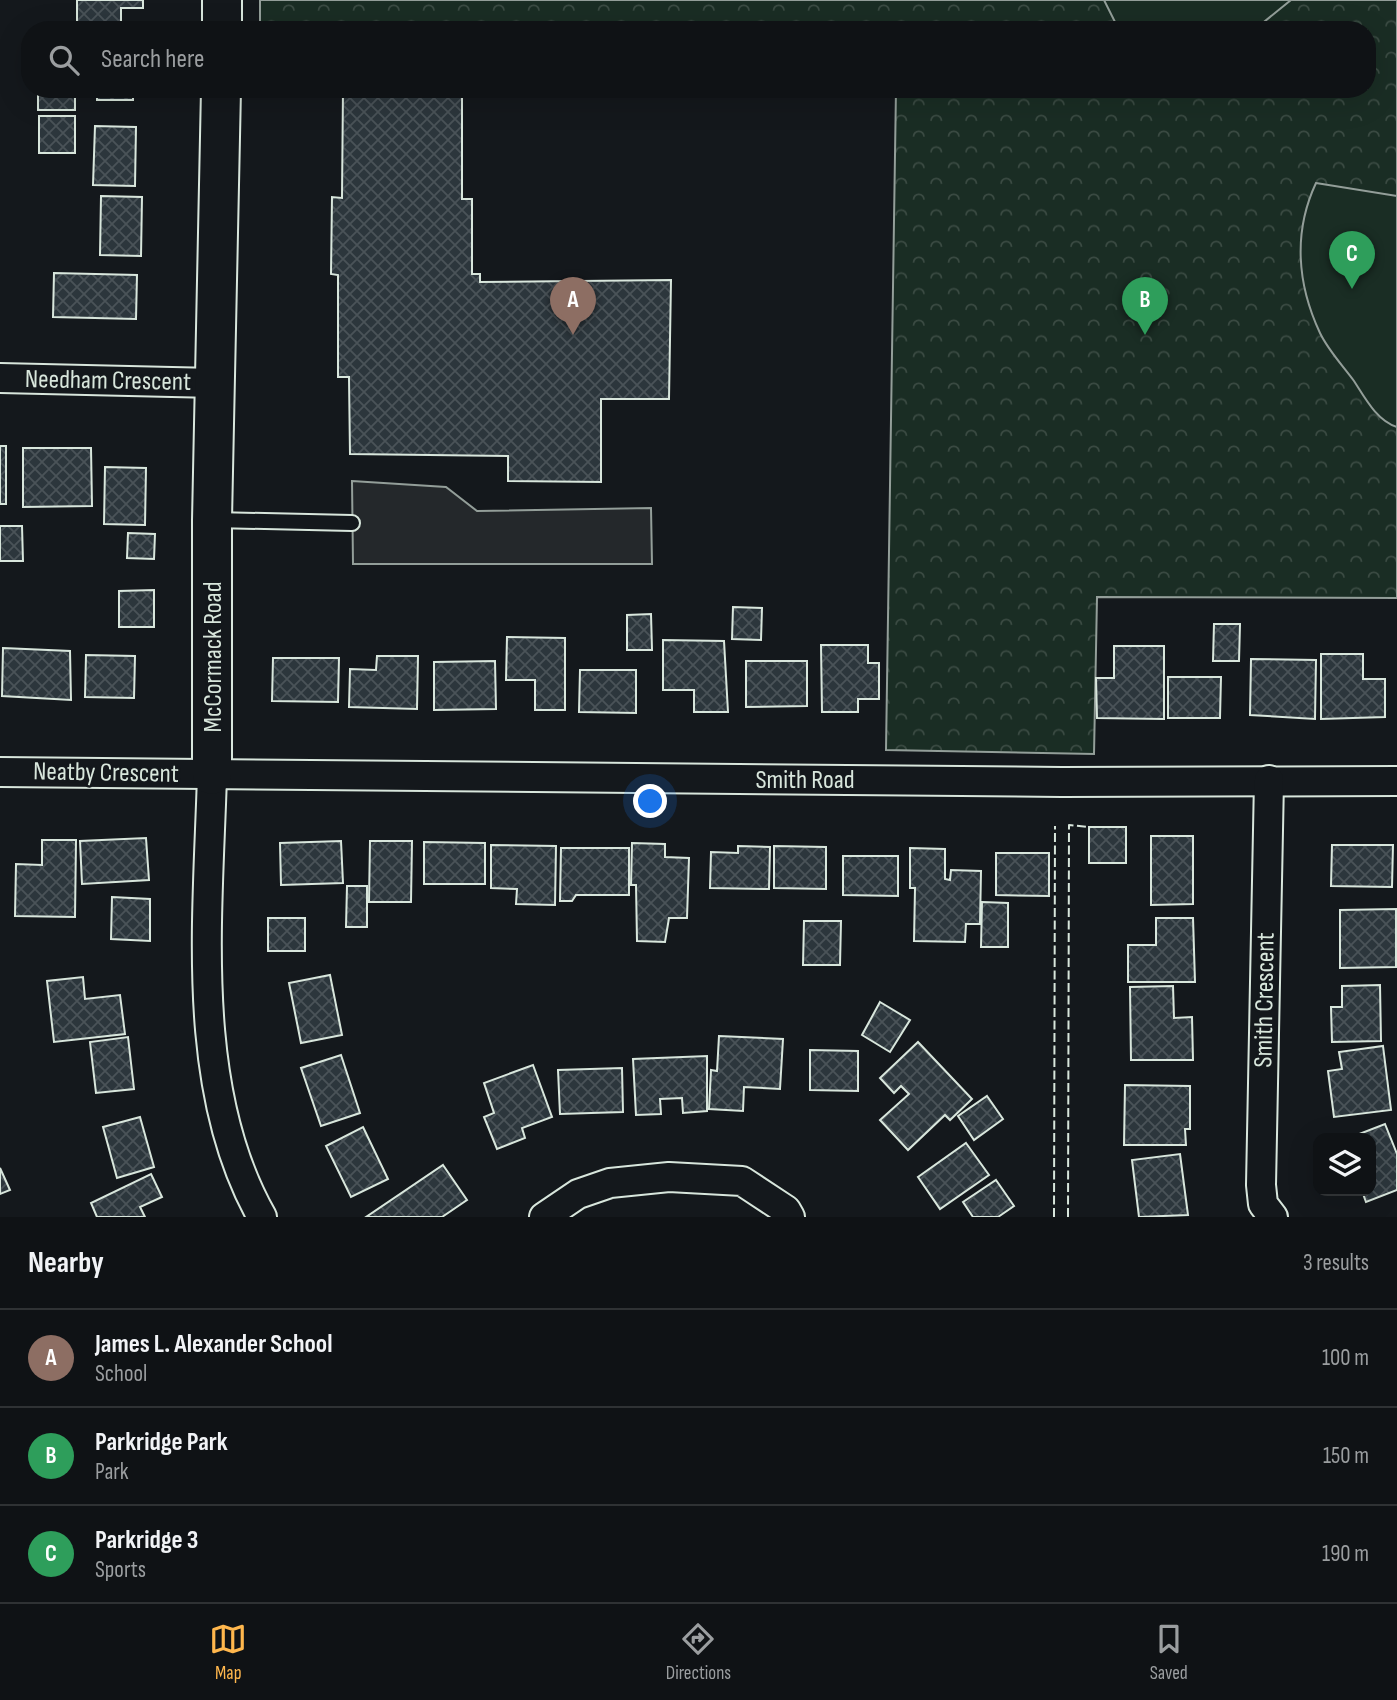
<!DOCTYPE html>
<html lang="en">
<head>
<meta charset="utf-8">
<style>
  body { margin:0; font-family:"Sofia Sans Condensed",sans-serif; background:#1d2022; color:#f1f3f6 }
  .controls { position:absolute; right:21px; bottom:21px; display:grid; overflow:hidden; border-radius:14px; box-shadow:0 7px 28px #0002 }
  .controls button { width:63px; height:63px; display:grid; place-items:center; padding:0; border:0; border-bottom:2px solid #2f3234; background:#0f1215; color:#f1f3f6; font:35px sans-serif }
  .you { position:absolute; left:651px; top:802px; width:24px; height:24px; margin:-18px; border:5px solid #fff; border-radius:50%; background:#1a73e8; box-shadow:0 0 0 10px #1a73e833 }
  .badge { display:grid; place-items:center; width:46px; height:46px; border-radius:50%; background:#ffb74d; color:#fff; font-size:23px; font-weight:700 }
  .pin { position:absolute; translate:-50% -58px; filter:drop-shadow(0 2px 4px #0008) }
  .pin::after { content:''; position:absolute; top:37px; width:24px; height:21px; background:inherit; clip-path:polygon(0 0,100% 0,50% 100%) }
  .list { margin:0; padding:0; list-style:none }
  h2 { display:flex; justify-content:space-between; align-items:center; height:91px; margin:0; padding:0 28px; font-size:30px }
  h2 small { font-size:23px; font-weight:400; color:#9b9ea0 }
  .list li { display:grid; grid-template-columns:46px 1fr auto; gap:21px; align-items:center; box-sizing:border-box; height:98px; padding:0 28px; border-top:2px solid #2f3234 }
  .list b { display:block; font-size:26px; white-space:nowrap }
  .list p { margin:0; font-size:23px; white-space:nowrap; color:#9b9ea0 }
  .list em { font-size:23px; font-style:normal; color:#9b9ea0 }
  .icon { flex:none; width:38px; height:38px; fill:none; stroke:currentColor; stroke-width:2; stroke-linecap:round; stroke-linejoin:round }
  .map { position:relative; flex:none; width:1397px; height:1217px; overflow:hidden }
  .search { position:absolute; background:#0f1215; box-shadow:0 7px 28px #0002; left:21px; right:21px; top:21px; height:77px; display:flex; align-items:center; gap:18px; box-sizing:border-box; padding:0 24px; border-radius:28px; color:#9b9ea0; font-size:26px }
  .sheet { height:385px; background:#0f1215 }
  nav { display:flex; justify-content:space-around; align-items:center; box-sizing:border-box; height:98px; border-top:2px solid #2f3234; background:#0f1215; font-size:19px; color:#9b9ea0 }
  nav a { display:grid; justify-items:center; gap:4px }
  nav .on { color:#ffb74d }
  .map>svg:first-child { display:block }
  .forest { fill:url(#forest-crowns); stroke:#939e99; stroke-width:2 }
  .pitch { fill:#1a2d24; stroke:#939e99; stroke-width:2 }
  .parking { fill:#24282b; stroke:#939e99; stroke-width:2 }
  .building { fill:url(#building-cross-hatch); stroke:#d8e6dc; stroke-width:2 }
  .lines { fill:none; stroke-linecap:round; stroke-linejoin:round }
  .lane-casing { stroke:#d8e6dc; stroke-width:18 }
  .street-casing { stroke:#d8e6dc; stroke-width:32 }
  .secondary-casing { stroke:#d8e6dc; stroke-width:42 }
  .lane { stroke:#14181c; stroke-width:14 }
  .street { stroke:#14181c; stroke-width:28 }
  .secondary { stroke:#14181c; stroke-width:38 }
  .fence { stroke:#d8e6dc; stroke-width:2; stroke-dasharray:9 3.5; stroke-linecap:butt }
  .labels { text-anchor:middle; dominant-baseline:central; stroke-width:5; stroke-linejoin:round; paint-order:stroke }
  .street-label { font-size:26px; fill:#d8e6dc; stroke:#14181c }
</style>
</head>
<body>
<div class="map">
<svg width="1397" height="1217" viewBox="0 0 1397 1217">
  <defs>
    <pattern id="forest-crowns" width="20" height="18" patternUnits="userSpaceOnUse" patternTransform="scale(1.75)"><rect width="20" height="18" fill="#1a2d24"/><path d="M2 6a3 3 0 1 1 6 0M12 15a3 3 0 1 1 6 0" fill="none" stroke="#3b4b43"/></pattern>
    <pattern id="building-cross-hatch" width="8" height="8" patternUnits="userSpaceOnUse" patternTransform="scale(1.75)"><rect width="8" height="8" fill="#2c363c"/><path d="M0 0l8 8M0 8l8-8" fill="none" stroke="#4a5358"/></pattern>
  </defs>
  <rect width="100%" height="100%" fill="#14181c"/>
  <path class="forest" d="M 260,0 L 1397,0 L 1397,598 L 1097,597 L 1094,754 L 886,750 L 896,89 L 1367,89 L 1367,30 L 897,30 L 897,23 L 260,25 Z"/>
  <g class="pitch">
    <path d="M 1104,0 L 1291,0 L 1254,30 L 1119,30 Z"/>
    <path d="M 1316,183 L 1397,196 L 1397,427 C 1377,421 1365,398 1354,381 C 1343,366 1328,350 1320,333 C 1297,284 1293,232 1316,183 Z"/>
  </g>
  <path class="parking" d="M 352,481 L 446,487 L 477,511 L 651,508 L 652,564 L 353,564 Z"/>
  <g class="building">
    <path d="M 77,0 L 143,0 L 143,8 L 121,8 L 121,30 L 77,30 Z"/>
    <rect x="38" y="89" width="37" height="21"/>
    <rect x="97" y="89" width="36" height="11"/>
    <path d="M 343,89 L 462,89 L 462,199 L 472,199 L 472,274 L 480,274 L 480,282 L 671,280 L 669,399 L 601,399 L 601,482 L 508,481 L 508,456 L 350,454 L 349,377 L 338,377 L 338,275 L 331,274 L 332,197 L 342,198 Z"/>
    <rect x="39" y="116" width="36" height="37"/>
    <path d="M 95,126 L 136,127 L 135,186 L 93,185 Z"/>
    <path d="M 101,196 L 142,197 L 141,256 L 100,255 Z"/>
    <path d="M 54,273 L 137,275 L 136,319 L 53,317 Z"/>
    <rect x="0" y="446" width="6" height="58"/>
    <path d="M 23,448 L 91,448 L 92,506 L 23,507 Z"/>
    <path d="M 105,467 L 146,468 L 145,525 L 104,524 Z"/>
    <path d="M 0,526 L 22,526 L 23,561 L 0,561 Z"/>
    <path d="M 128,533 L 155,534 L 154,559 L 127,558 Z"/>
    <path d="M 154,590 L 154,627 L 119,627 L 119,591 Z"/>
    <path d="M 733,607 L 762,608 L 761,640 L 732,639 Z"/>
    <path d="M 651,614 L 652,650 L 627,650 L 627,615 Z"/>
    <path d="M 1214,624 L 1240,624 L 1239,661 L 1213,661 Z"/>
    <path d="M 507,637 L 565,638 L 565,710 L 535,710 L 535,680 L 506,680 Z"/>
    <path d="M 663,640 L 724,641 L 728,712 L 694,712 L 694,690 L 663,690 Z"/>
    <path d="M 821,645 L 868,645 L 868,663 L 879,663 L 879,699 L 858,699 L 858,712 L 822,712 Z"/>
    <path d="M 1114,646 L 1164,646 L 1164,719 L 1097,718 L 1096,678 L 1114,678 Z"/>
    <path d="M 3,648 L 70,651 L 71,700 L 2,696 Z"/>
    <path d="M 1321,654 L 1363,654 L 1363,679 L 1385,679 L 1385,717 L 1321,719 Z"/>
    <path d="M 86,655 L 135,656 L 134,698 L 85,697 Z"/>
    <path d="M 377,656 L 418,656 L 417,709 L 349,707 L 350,669 L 376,670 Z"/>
    <path d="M 273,658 L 339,658 L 338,702 L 272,701 Z"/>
    <path d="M 1251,659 L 1316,660 L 1315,719 L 1250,715 Z"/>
    <path d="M 495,661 L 496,709 L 434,710 L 434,662 Z"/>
    <path d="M 746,661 L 807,661 L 807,706 L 746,707 Z"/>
    <path d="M 580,670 L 636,670 L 636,713 L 579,712 Z"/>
    <path d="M 1168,677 L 1221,677 L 1220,718 L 1168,718 Z"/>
    <rect x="1089" y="827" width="37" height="36"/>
    <path d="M 1151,836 L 1193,836 L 1193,904 L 1151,905 Z"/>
    <path d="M 146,838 L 149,880 L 82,884 L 80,841 Z"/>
    <path d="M 42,840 L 76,840 L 75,917 L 15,916 L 16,864 L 42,865 Z"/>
    <path d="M 341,841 L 343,883 L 281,885 L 280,843 Z"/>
    <path d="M 370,841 L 412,841 L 411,902 L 369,902 Z"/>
    <path d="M 424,842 L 485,843 L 485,884 L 424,884 Z"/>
    <path d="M 632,843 L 665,844 L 665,857 L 689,858 L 687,918 L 669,918 L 665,942 L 637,941 L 636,885 L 631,885 Z"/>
    <path d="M 491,845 L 556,846 L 555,905 L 516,904 L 517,889 L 491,888 Z"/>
    <path d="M 1332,845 L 1393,845 L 1392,887 L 1331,886 Z"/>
    <path d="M 738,846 L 770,847 L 769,889 L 710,888 L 711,852 L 738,853 Z"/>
    <path d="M 774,846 L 826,847 L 826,889 L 774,888 Z"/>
    <path d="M 561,848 L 629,848 L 629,895 L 576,895 L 572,901 L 560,901 Z"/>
    <path d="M 910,848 L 945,849 L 945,879 L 950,880 L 951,870 L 981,871 L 980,924 L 966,924 L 965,942 L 914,941 L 915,888 L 910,888 Z"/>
    <path d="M 996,853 L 1049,853 L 1049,896 L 996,895 Z"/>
    <path d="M 843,856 L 898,856 L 898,896 L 843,895 Z"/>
    <path d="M 347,886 L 367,886 L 367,927 L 346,927 Z"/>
    <path d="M 112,897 L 150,899 L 150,941 L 111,939 Z"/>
    <path d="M 982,902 L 1008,903 L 1008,947 L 981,947 Z"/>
    <path d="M 1396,909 L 1396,967 L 1340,968 L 1340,910 Z"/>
    <rect x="268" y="918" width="37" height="33"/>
    <path d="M 1156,918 L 1193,918 L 1195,982 L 1128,982 L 1128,945 L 1156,945 Z"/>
    <path d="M 804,921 L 841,921 L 840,965 L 803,965 Z"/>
    <path d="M 330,975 L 342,1035 L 301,1043 L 289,983 Z"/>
    <path d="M 83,977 L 85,999 L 120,995 L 125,1034 L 54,1042 L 47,981 Z"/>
    <path d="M 1380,985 L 1381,1041 L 1332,1042 L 1331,1007 L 1342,1007 L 1342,986 Z"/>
    <path d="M 1173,986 L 1174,1018 L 1192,1017 L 1193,1060 L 1131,1060 L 1130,987 Z"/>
    <path d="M 880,1002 L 910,1020 L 890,1052 L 862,1035 Z"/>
    <path d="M 719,1036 L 783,1039 L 780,1089 L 744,1087 L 743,1111 L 709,1109 L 711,1070 L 717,1071 Z"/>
    <path d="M 128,1037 L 134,1089 L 96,1093 L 90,1042 Z"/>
    <path d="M 918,1042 L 972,1099 L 950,1120 L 945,1115 L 908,1150 L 880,1120 L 909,1094 L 901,1086 L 894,1093 L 880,1078 Z"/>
    <path d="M 1383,1046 L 1391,1110 L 1334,1117 L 1328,1071 L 1342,1069 L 1339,1052 Z"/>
    <path d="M 810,1050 L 858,1051 L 858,1091 L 810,1090 Z"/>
    <path d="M 341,1055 L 360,1113 L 321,1126 L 301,1068 Z"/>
    <path d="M 707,1056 L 707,1111 L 683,1113 L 682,1098 L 660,1099 L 661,1114 L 636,1115 L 633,1059 Z"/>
    <path d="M 533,1065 L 552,1117 L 522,1128 L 525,1138 L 497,1149 L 484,1117 L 494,1113 L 484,1083 Z"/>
    <path d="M 622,1068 L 623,1112 L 560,1114 L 558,1070 Z"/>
    <path d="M 1125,1085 L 1190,1086 L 1190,1129 L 1185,1129 L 1186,1145 L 1124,1145 Z"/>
    <path d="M 987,1096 L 1003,1119 L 974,1140 L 958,1116 Z"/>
    <path d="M 140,1117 L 154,1167 L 117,1178 L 103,1127 Z"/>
    <path d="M 1385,1124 L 1397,1154 L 1397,1190 L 1366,1202 L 1362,1191 L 1371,1191 L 1371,1138 L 1349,1138 Z"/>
    <path d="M 363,1127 L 388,1179 L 351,1197 L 326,1146 Z"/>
    <path d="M 966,1143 L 989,1175 L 940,1209 L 918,1177 Z"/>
    <path d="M 1180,1154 L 1188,1215 L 1139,1217 L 1132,1160 Z"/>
    <path d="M 443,1165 L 467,1200 L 442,1217 L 366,1217 Z"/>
    <path d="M 0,1168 L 10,1190 L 0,1194 Z"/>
    <path d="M 151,1174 L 162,1197 L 140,1207 L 145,1217 L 97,1217 L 91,1203 Z"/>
    <path d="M 996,1180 L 1014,1206 L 998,1217 L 973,1217 L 963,1202 Z"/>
  </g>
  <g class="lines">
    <g class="lane-casing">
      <path id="lane" d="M 214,520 L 352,523"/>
    </g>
    <g class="street-casing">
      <g id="street">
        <path d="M 0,378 L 215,383"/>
        <path d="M 0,772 L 1062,782 L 1397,781"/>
        <path d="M 212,775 C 208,917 189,1089 262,1217"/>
        <path d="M 1269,780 L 1261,1185 L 1263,1204 L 1273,1217"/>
        <path d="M 544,1217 L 578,1194 L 610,1183 L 669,1177 L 742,1181 L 786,1210 L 790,1217"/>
      </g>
    </g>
    <g class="secondary-casing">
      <g id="secondary">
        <path d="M 222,30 L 222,0"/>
        <path d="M 212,775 L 212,520 L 221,89"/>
      </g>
    </g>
    <use href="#lane" class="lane"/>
    <use href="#street" class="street"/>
    <use href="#secondary" class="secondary"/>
    <g class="fence">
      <path d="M 1054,1217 L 1055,826"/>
      <path d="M 1068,1217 L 1069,825 L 1089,827"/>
    </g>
  </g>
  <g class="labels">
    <g class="street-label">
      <text transform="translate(108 381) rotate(1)">Needham Crescent</text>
      <text transform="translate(213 657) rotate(-90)">McCormack Road</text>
      <text transform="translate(106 773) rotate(1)">Neatby Crescent</text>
      <text x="805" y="780">Smith Road</text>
      <text transform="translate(1265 1000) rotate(-89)">Smith Crescent</text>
    </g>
  </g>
</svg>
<div class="controls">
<button><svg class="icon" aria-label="layers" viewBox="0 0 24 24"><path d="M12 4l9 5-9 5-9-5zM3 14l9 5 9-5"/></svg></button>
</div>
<div class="you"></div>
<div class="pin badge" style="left:573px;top:335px;background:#8d6e63">A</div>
<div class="pin badge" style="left:1145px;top:335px;background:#2e9e5b">B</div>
<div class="pin badge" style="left:1352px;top:289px;background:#2e9e5b">C</div>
<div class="search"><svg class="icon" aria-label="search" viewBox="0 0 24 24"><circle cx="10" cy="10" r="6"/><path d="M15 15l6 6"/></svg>Search here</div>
</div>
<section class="sheet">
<h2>Nearby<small>3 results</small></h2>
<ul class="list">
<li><span class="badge" style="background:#8d6e63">A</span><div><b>James L. Alexander School</b><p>School</p></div><em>100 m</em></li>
<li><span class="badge" style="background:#2e9e5b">B</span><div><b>Parkridge Park</b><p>Park</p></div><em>150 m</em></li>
<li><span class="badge" style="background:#2e9e5b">C</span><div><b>Parkridge 3</b><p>Sports</p></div><em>190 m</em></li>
</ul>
</section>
<nav>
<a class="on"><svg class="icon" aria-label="map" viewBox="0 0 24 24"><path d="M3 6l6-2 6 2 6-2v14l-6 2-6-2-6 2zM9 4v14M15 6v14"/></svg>Map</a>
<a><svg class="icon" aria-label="directions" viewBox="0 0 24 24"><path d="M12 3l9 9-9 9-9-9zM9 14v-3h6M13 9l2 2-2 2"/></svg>Directions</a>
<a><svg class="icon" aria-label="saved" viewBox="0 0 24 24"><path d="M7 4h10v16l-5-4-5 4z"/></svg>Saved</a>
</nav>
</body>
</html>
